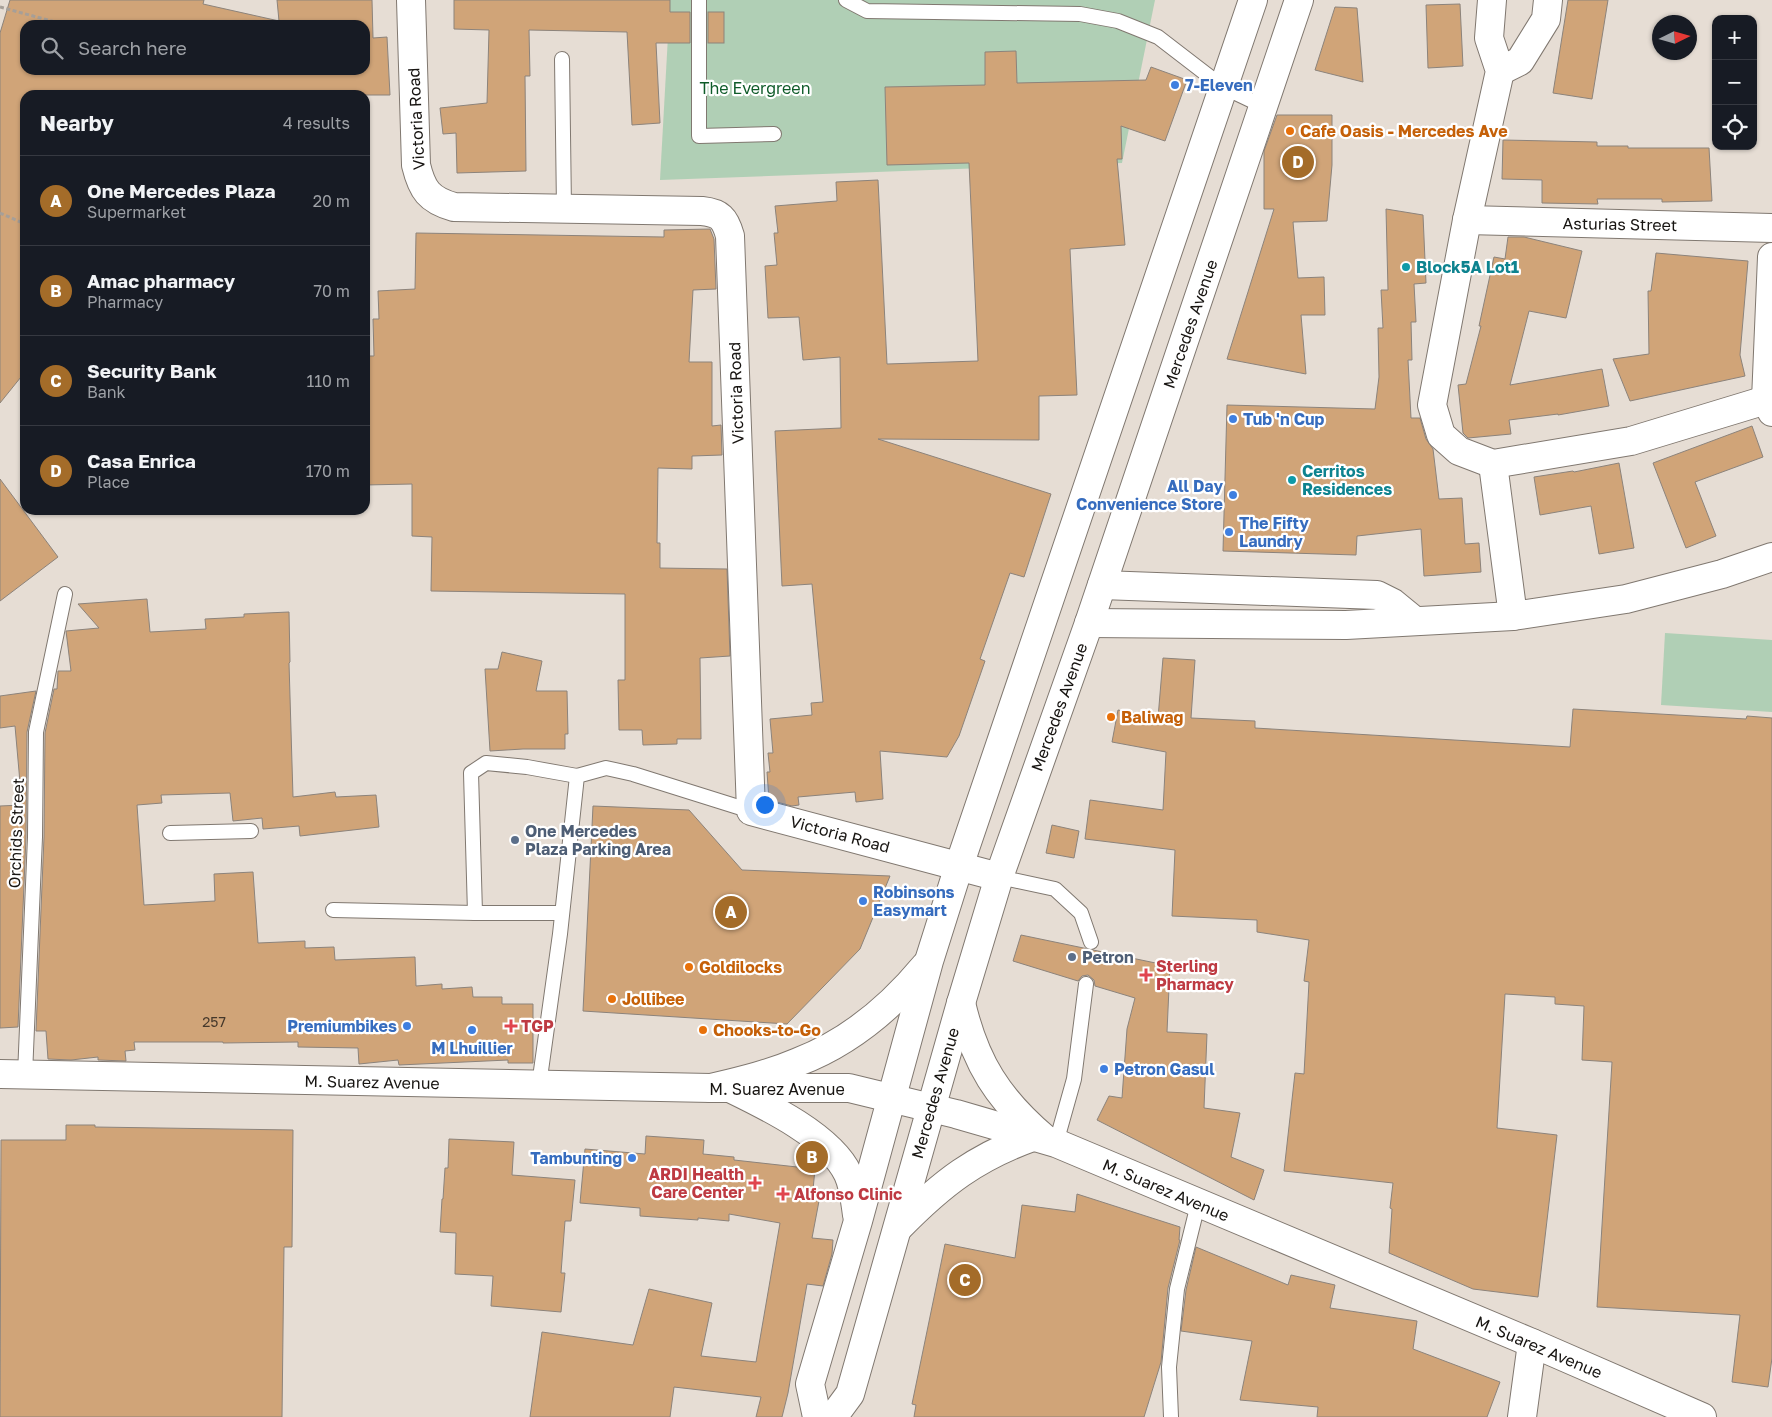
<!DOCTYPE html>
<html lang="en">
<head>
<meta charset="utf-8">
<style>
  body { margin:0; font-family:"Golos Text",sans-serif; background:#20242c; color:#f1f3f6 }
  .controls { position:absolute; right:15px; top:15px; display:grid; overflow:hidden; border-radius:10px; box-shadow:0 1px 4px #0004 }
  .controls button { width:45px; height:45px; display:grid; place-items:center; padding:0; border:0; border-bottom:1px solid #363941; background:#171b24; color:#f1f3f6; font:25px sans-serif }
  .compass { position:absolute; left:1652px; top:15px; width:45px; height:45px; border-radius:50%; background:#171b24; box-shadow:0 1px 4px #0004; rotate:85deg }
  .you { position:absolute; left:764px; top:804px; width:18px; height:18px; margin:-12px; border:4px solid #fff; border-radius:50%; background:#1a73e8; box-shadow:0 0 0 8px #1a73e833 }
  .badge { display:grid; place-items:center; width:32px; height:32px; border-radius:50%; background:#a46c29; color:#fff; font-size:16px; font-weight:700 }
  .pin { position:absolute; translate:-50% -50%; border:2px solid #fff; box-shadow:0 1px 5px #0006 }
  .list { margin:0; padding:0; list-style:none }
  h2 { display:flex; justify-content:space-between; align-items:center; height:65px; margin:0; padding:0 20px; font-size:21px }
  h2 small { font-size:16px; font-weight:400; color:#9ea1a6 }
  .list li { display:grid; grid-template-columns:32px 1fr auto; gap:15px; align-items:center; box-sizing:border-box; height:90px; padding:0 20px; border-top:1px solid #363941 }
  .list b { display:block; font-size:19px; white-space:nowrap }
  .list p { margin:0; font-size:16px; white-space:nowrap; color:#9ea1a6 }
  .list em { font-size:16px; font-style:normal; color:#9ea1a6 }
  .icon { flex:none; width:28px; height:28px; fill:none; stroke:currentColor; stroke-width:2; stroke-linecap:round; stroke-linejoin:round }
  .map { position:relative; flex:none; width:1772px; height:1417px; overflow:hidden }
  .search { position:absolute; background:#171b24; box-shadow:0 1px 4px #0004; left:20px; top:20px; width:350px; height:55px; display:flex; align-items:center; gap:12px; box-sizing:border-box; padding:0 18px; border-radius:15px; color:#9ea1a6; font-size:19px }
  .panel { position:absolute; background:#171b24; box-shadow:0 1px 4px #0004; left:20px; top:90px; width:350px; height:425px; border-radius:15px }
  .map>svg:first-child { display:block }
  .green { fill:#b0cfb5 }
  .building { fill:#d0a478; stroke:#8c837b; fill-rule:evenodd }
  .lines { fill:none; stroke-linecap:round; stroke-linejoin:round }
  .service-casing { stroke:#807870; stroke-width:16 }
  .minor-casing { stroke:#807870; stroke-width:30 }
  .tertiary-casing { stroke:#807870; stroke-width:30 }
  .secondary-casing { stroke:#807870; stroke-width:30 }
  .path { stroke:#a69f98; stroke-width:3; stroke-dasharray:4 2.5; stroke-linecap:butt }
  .service { stroke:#fff; stroke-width:14 }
  .minor { stroke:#fff; stroke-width:28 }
  .tertiary { stroke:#fff; stroke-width:28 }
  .secondary { stroke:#fff; stroke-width:28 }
  .shop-dot { fill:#3f7fe0; stroke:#fff; stroke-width:2 }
  .food-dot { fill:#e8710a; stroke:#fff; stroke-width:2 }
  .culture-dot { fill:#0f9aa8; stroke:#fff; stroke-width:2 }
  .service-dot { fill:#5c6f8a; stroke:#fff; stroke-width:2 }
  .health-dot { fill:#e0444e; stroke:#fff; stroke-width:2 }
  .labels { text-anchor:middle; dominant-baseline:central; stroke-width:4.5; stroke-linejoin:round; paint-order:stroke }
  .number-label { font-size:14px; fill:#45382b }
  .shop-label { font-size:16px; font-weight:bold; fill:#366cbe; stroke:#fff; text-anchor:start }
  .park-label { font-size:16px; fill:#0e5b29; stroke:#fff }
  .street-label { font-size:16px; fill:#171411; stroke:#fff }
  .food-label { font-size:16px; font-weight:bold; fill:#c56008; stroke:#fff; text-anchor:start }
  .culture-label { font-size:16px; font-weight:bold; fill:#0d838f; stroke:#fff; text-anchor:start }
  .service-label { font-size:16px; font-weight:bold; fill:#4e5e75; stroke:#fff; text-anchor:start }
  .health-label { font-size:16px; font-weight:bold; fill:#be3a42; stroke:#fff; text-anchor:start }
</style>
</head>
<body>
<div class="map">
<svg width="1772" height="1417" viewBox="0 0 1772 1417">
  <rect width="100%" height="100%" fill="#e6ddd4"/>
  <g class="green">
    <path d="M 670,0 L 1155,0 L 1122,163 L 660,180 Z"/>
    <path d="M 1665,633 L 1772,640 L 1772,712 L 1661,705 Z"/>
  </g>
  <g class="building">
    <path d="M 10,0 L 204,0 L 203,4 L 279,21 L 277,0 L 372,0 L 373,38 L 387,37 L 390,95 L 25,95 L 25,372 L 0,403 L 0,33 ZM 25,25 L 365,25 L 365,70 L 25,70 Z"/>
    <path d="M 454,0 L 670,0 L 670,12 L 690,12 L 690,43 L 656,43 L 660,123 L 632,125 L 627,32 L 529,30 L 530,76 L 525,76 L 526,171 L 457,173 L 456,133 L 443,134 L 440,108 L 487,103 L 489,30 L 454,29 Z"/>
    <path d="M 1568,0 L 1608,0 L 1592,99 L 1553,93 Z"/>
    <path d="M 1460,4 L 1463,66 L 1428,68 L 1426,5 Z"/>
    <path d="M 1335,7 L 1357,8 L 1363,82 L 1315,70 Z"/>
    <rect x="708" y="12" width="16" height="31"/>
    <path d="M 1016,51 L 1017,83 L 1146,80 L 1151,67 L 1187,80 L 1165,141 L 1121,126 L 1122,159 L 1117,159 L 1125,245 L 1070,249 L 1077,395 L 1039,396 L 1039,440 L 878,439 L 1051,494 L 1024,577 L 1010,573 L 980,659 L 985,661 L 959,736 L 947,757 L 880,751 L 883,799 L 856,802 L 855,792 L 798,797 L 799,805 L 792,806 L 769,800 L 767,772 L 770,772 L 768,753 L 773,753 L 770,719 L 812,715 L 811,703 L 823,702 L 812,584 L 782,586 L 775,431 L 841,428 L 840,357 L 803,360 L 799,317 L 768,318 L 765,266 L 777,265 L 774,233 L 778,233 L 775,206 L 837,201 L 836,182 L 878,180 L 887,364 L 978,361 L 969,163 L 887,165 L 885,87 L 985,85 L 985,52 Z"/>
    <path d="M 1277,115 L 1332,115 L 1332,165 L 1327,221 L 1293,222 L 1298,278 L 1324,277 L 1325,315 L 1301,315 L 1306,374 L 1227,359 L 1274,209 L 1264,209 L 1264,151 Z"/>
    <path d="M 1503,140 L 1597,142 L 1597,146 L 1628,146 L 1628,148 L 1709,148 L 1712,201 L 1662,202 L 1662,199 L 1597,199 L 1598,204 L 1542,203 L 1542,180 L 1502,179 Z"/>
    <path d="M 1386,209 L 1423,215 L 1426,283 L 1414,284 L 1416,322 L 1411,322 L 1412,360 L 1408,360 L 1411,418 L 1420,418 L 1426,439 L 1433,449 L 1439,499 L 1462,498 L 1465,544 L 1479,543 L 1481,572 L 1424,576 L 1421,529 L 1357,536 L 1356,555 L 1223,551 L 1227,405 L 1375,409 L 1379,377 L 1378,328 L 1383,328 L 1381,290 L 1388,290 Z"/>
    <path d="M 710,229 L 714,239 L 716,289 L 693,290 L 689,362 L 712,362 L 712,426 L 721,425 L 722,455 L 692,456 L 692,469 L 658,468 L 657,543 L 660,543 L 660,568 L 727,569 L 730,656 L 700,658 L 701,739 L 677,739 L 677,744 L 643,745 L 642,730 L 619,730 L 618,680 L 625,680 L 625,594 L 431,591 L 432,537 L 412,536 L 412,484 L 365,485 L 365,356 L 374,356 L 373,319 L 379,319 L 378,291 L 415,289 L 416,233 L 664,237 L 664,230 Z"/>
    <path d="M 1508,237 L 1524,237 L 1582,251 L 1566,318 L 1529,311 L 1510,385 L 1602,369 L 1609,406 L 1558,415 L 1558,414 L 1509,420 L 1511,434 L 1468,438 L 1463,433 L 1458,385 L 1466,384 L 1481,326 L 1479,326 L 1494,257 L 1505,259 Z"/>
    <path d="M 1656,253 L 1748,261 L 1740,355 L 1745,376 L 1630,401 L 1613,359 L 1649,354 L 1648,291 L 1651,291 Z"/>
    <path d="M 1752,426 L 1763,457 L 1695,482 L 1716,536 L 1686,548 L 1653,463 Z"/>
    <path d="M 1619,463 L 1634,548 L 1599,554 L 1591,506 L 1540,515 L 1534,477 L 1573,471 L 1574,472 Z"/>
    <path d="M 0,479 L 58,557 L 0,601 Z"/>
    <path d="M 147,599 L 150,632 L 206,629 L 205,619 L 244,617 L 244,614 L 289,612 L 290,662 L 289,663 L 293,797 L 335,792 L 336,797 L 376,795 L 379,827 L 300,836 L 299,826 L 263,829 L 262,818 L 233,821 L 230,793 L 161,795 L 162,803 L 137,805 L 144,905 L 215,901 L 214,874 L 253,872 L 258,943 L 305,941 L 305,948 L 334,947 L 335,960 L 415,957 L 416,986 L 442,984 L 442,989 L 472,987 L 473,997 L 502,997 L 502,1004 L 533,1004 L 533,1063 L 508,1063 L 508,1060 L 399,1065 L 398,1060 L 359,1064 L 358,1048 L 298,1047 L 298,1042 L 223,1043 L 223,1042 L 134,1042 L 135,1050 L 125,1051 L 126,1061 L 98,1060 L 98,1057 L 71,1060 L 48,1059 L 46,1031 L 36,1031 L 44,837 L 45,733 L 54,689 L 57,689 L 58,671 L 71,671 L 66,631 L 99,628 L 78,604 Z"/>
    <path d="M 502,652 L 542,661 L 536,691 L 567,691 L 568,734 L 565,734 L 565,749 L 523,749 L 490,751 L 485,669 L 498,669 Z"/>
    <path d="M 1163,658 L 1195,660 L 1191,718 L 1255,721 L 1255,728 L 1570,747 L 1573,709 L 1746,719 L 1747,716 L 1772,718 L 1772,1358 L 1768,1387 L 1732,1382 L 1740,1315 L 1597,1307 L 1612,1062 L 1582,1060 L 1584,1006 L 1555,1004 L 1555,997 L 1505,994 L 1497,1128 L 1557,1135 L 1538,1297 L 1473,1289 L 1389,1253 L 1392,1209 L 1390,1208 L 1393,1183 L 1284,1171 L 1295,1073 L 1304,1074 L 1309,982 L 1304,981 L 1309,940 L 1257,932 L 1257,920 L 1172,916 L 1175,850 L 1085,839 L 1090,800 L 1163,810 L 1166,752 L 1112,742 L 1118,710 L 1158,718 Z"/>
    <path d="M 36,691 L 27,732 L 26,837 L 18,1027 L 0,1028 L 0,806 L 22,805 L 15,726 L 0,728 L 0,696 Z"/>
    <path d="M 593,806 L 689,810 L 742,870 L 890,876 L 860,949 L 787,1024 L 583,1011 Z"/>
    <path d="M 1052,825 L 1079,831 L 1074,858 L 1046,853 Z"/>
    <path d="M 1021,935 L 1170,966 L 1167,1032 L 1207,1034 L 1204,1108 L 1240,1113 L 1231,1157 L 1264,1170 L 1254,1200 L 1097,1120 L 1109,1096 L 1122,1098 L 1127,1029 L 1135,998 L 1095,986 L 1094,980 L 1088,975 L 1082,976 L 1078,981 L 1013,961 Z"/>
    <path d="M 66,1125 L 95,1125 L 95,1127 L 293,1130 L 292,1247 L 284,1247 L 282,1417 L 0,1417 L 1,1140 L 66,1140 Z"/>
    <path d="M 646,1136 L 704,1140 L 703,1154 L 734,1157 L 734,1160 L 815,1169 L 812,1200 L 819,1201 L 812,1238 L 833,1240 L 832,1254 L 823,1286 L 807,1284 L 788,1393 L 782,1417 L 756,1417 L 761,1397 L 674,1387 L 670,1417 L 530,1417 L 542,1332 L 633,1345 L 649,1289 L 712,1303 L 701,1356 L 756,1362 L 780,1223 L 729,1214 L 729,1221 L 698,1218 L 698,1220 L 640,1216 L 640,1208 L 580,1203 L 585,1149 L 645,1154 Z"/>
    <path d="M 449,1139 L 514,1142 L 512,1175 L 575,1180 L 571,1221 L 565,1221 L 561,1273 L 565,1273 L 561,1312 L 491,1306 L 493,1276 L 455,1274 L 456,1233 L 440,1232 L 442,1199 L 443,1199 L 445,1168 L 448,1168 Z"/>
    <path d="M 1077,1194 L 1180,1227 L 1179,1240 L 1180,1240 L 1168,1288 L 1161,1362 L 1144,1417 L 914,1417 L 916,1405 L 912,1404 L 945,1244 L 1015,1258 L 1022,1205 L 1075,1212 Z"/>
    <path d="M 1196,1247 L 1288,1285 L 1291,1275 L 1335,1285 L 1330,1308 L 1417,1321 L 1413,1349 L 1500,1382 L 1487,1417 L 1317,1417 L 1318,1407 L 1240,1400 L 1252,1341 L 1181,1331 L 1186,1290 Z"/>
  </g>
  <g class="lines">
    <g class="service-casing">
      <g id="service">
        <path d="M 699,0 L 699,136 L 774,134"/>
        <path d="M 846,0 L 867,11 L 1080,14 L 1118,21 L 1158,37 L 1223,87 L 1263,106"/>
        <path d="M 562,59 L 564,209"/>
        <path d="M 170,833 L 251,831"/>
        <path d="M 999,877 L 1055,889 L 1081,913 L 1091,942"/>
        <path d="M 333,910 L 475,913 L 562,913"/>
        <path d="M 475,913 L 471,773 L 486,763 L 527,767 L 577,776"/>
        <path d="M 25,1075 L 35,837 L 36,732 L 65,594"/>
        <path d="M 539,1085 L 560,934 L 577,776 L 606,768 L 633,774 L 751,811"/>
        <path d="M 1056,1143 L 1074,1079 L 1086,984"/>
        <path d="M 1171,1417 L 1169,1367 L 1177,1289 L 1198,1204"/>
      </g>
    </g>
    <g class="minor-casing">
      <g id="minor">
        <path d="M 411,0 L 416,165 C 422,190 429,200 454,207 L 702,211 C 720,213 725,218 730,236 L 751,811 L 999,877"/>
        <path d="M 1492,0 L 1489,38 L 1500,71 L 1467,220 L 1432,405 L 1441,435 L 1459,451 L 1493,464 L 1631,441 L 1766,400"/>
        <path d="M 1500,71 L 1520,61 L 1546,19 L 1548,0"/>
        <path d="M 1467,220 L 1772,228"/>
        <path d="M 1772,257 L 1766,400 L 1772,412"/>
        <path d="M 1493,464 L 1513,616"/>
        <path d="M 1102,585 L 1377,595 L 1393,603 L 1415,621"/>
        <path d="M 1089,623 L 1346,625 L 1513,616 L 1626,599 L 1722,574 L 1772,557"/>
        <path d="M 1522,1417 L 1532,1343"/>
      </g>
    </g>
    <g class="tertiary-casing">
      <path id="tertiary" d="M 0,1074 L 711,1088 L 849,1088 L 956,1114 L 1056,1143 L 1532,1343 L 1702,1417"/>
    </g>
    <g class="secondary-casing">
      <g id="secondary">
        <path d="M 961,1003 C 975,1063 998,1099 1045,1139"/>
        <path d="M 711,1088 C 740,1081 770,1074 798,1062 C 848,1043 891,1007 925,966"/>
        <path d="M 732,1089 C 767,1106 831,1137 848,1174 C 854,1187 855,1201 857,1215"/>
        <path d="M 899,1227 C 942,1183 976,1157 1035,1136"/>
        <path d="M 817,1417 L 810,1384 L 858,1221 L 929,961 L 959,866 L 1253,0"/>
        <path d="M 833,1417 L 850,1394 L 961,1003 L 999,877 L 1089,623 L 1299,0"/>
      </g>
    </g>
    <g class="path">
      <path d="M 0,7 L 66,25"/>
      <path d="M 0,213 L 25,224"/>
    </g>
    <use href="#service" class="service"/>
    <use href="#minor" class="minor"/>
    <use href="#tertiary" class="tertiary"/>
    <use href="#secondary" class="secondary"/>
  </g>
  <g class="shop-dot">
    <circle cx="1175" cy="85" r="5"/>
    <circle cx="1233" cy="419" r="5"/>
    <circle cx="1233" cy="495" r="5"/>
    <circle cx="1229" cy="532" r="5"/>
    <circle cx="863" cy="901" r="5"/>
    <circle cx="407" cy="1026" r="5"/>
    <circle cx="472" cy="1030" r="5"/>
    <circle cx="1104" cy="1069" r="5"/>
    <circle cx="632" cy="1158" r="5"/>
  </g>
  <g class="food-dot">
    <circle cx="1290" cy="131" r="5"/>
    <circle cx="1111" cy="717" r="5"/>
    <circle cx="689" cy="967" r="5"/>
    <circle cx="612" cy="999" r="5"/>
    <circle cx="703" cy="1030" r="5"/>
  </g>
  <g class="culture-dot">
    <circle cx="1406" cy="267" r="5"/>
    <circle cx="1292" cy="480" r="5"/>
  </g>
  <g class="service-dot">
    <circle cx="515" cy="840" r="5"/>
    <circle cx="1072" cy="957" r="5"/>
  </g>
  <g class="health-dot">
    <path d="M1143.5 967.5h5v5h5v5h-5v5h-5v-5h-5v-5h5z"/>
    <path d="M508.5 1018.5h5v5h5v5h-5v5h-5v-5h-5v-5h5z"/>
    <path d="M752.5 1175.5h5v5h5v5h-5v5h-5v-5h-5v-5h5z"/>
    <path d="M780.5 1186.5h5v5h5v5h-5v5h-5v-5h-5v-5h5z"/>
  </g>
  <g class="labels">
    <g class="number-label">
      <text x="214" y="1021">257</text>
    </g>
    <g class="shop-label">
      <text x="1185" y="85">7-Eleven</text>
      <text x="1243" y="419">Tub 'n Cup</text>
      <text x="1223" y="486" text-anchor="end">All Day<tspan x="1223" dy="18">Convenience Store</tspan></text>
      <text x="1239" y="523">The Fifty<tspan x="1239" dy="18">Laundry</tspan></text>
      <text x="873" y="892">Robinsons<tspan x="873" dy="18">Easymart</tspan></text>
      <text x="397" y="1026" text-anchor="end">Premiumbikes</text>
      <text x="472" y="1048" text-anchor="middle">M Lhuillier</text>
      <text x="1114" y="1069">Petron Gasul</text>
      <text x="622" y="1158" text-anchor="end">Tambunting</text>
    </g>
    <g class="park-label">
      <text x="755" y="88">The Evergreen</text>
    </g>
    <g class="street-label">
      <text transform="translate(416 119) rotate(-93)">Victoria Road</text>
      <text transform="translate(1620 224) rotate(1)">Asturias Street</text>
      <text transform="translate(1190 324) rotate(-71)">Mercedes Avenue</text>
      <text transform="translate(736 393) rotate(-92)">Victoria Road</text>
      <text transform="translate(1059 707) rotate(-70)">Mercedes Avenue</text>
      <text transform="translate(16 833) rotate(-88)">Orchids Street</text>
      <text transform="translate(840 834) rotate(15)">Victoria Road</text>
      <text transform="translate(372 1082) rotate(1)">M. Suarez Avenue</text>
      <text x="777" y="1089">M. Suarez Avenue</text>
      <text transform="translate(935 1093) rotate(-74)">Mercedes Avenue</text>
      <text transform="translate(1166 1190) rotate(23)">M. Suarez Avenue</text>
      <text transform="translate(1539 1347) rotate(23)">M. Suarez Avenue</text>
    </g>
    <g class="food-label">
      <text x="1300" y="131">Cafe Oasis - Mercedes Ave</text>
      <text x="1121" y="717">Baliwag</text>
      <text x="699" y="967">Goldilocks</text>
      <text x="622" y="999">Jollibee</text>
      <text x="713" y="1030">Chooks-to-Go</text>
    </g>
    <g class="culture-label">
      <text x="1416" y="267">Block5A Lot1</text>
      <text x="1302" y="471">Cerritos<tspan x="1302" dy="18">Residences</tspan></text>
    </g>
    <g class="service-label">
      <text x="525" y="831">One Mercedes<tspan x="525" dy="18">Plaza Parking Area</tspan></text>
      <text x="1082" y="957">Petron</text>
    </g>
    <g class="health-label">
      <text x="1156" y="966">Sterling<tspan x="1156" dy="18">Pharmacy</tspan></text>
      <text x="521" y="1026">TGP</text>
      <text x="744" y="1174" text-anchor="end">ARDI Health<tspan x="744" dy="18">Care Center</tspan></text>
      <text x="794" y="1194">Alfonso Clinic</text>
    </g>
  </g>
</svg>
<div class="controls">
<button>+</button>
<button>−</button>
<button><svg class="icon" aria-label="locate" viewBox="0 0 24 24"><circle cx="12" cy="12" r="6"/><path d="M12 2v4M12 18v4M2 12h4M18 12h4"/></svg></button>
</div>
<svg class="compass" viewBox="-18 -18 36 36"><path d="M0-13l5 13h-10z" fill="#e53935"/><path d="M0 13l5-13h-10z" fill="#9ea1a6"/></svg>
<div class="you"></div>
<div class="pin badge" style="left:731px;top:912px">A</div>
<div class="pin badge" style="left:812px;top:1157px">B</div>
<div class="pin badge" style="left:965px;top:1280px">C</div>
<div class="pin badge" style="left:1298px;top:162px">D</div>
<div class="search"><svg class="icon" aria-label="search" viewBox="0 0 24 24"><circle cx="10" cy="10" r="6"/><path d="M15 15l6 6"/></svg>Search here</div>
<section class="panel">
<h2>Nearby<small>4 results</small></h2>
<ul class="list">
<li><span class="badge">A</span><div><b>One Mercedes Plaza</b><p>Supermarket</p></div><em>20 m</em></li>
<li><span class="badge">B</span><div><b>Amac pharmacy</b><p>Pharmacy</p></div><em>70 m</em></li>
<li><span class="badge">C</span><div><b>Security Bank</b><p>Bank</p></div><em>110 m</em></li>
<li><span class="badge">D</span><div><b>Casa Enrica</b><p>Place</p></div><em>170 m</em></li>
</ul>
</section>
</div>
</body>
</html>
